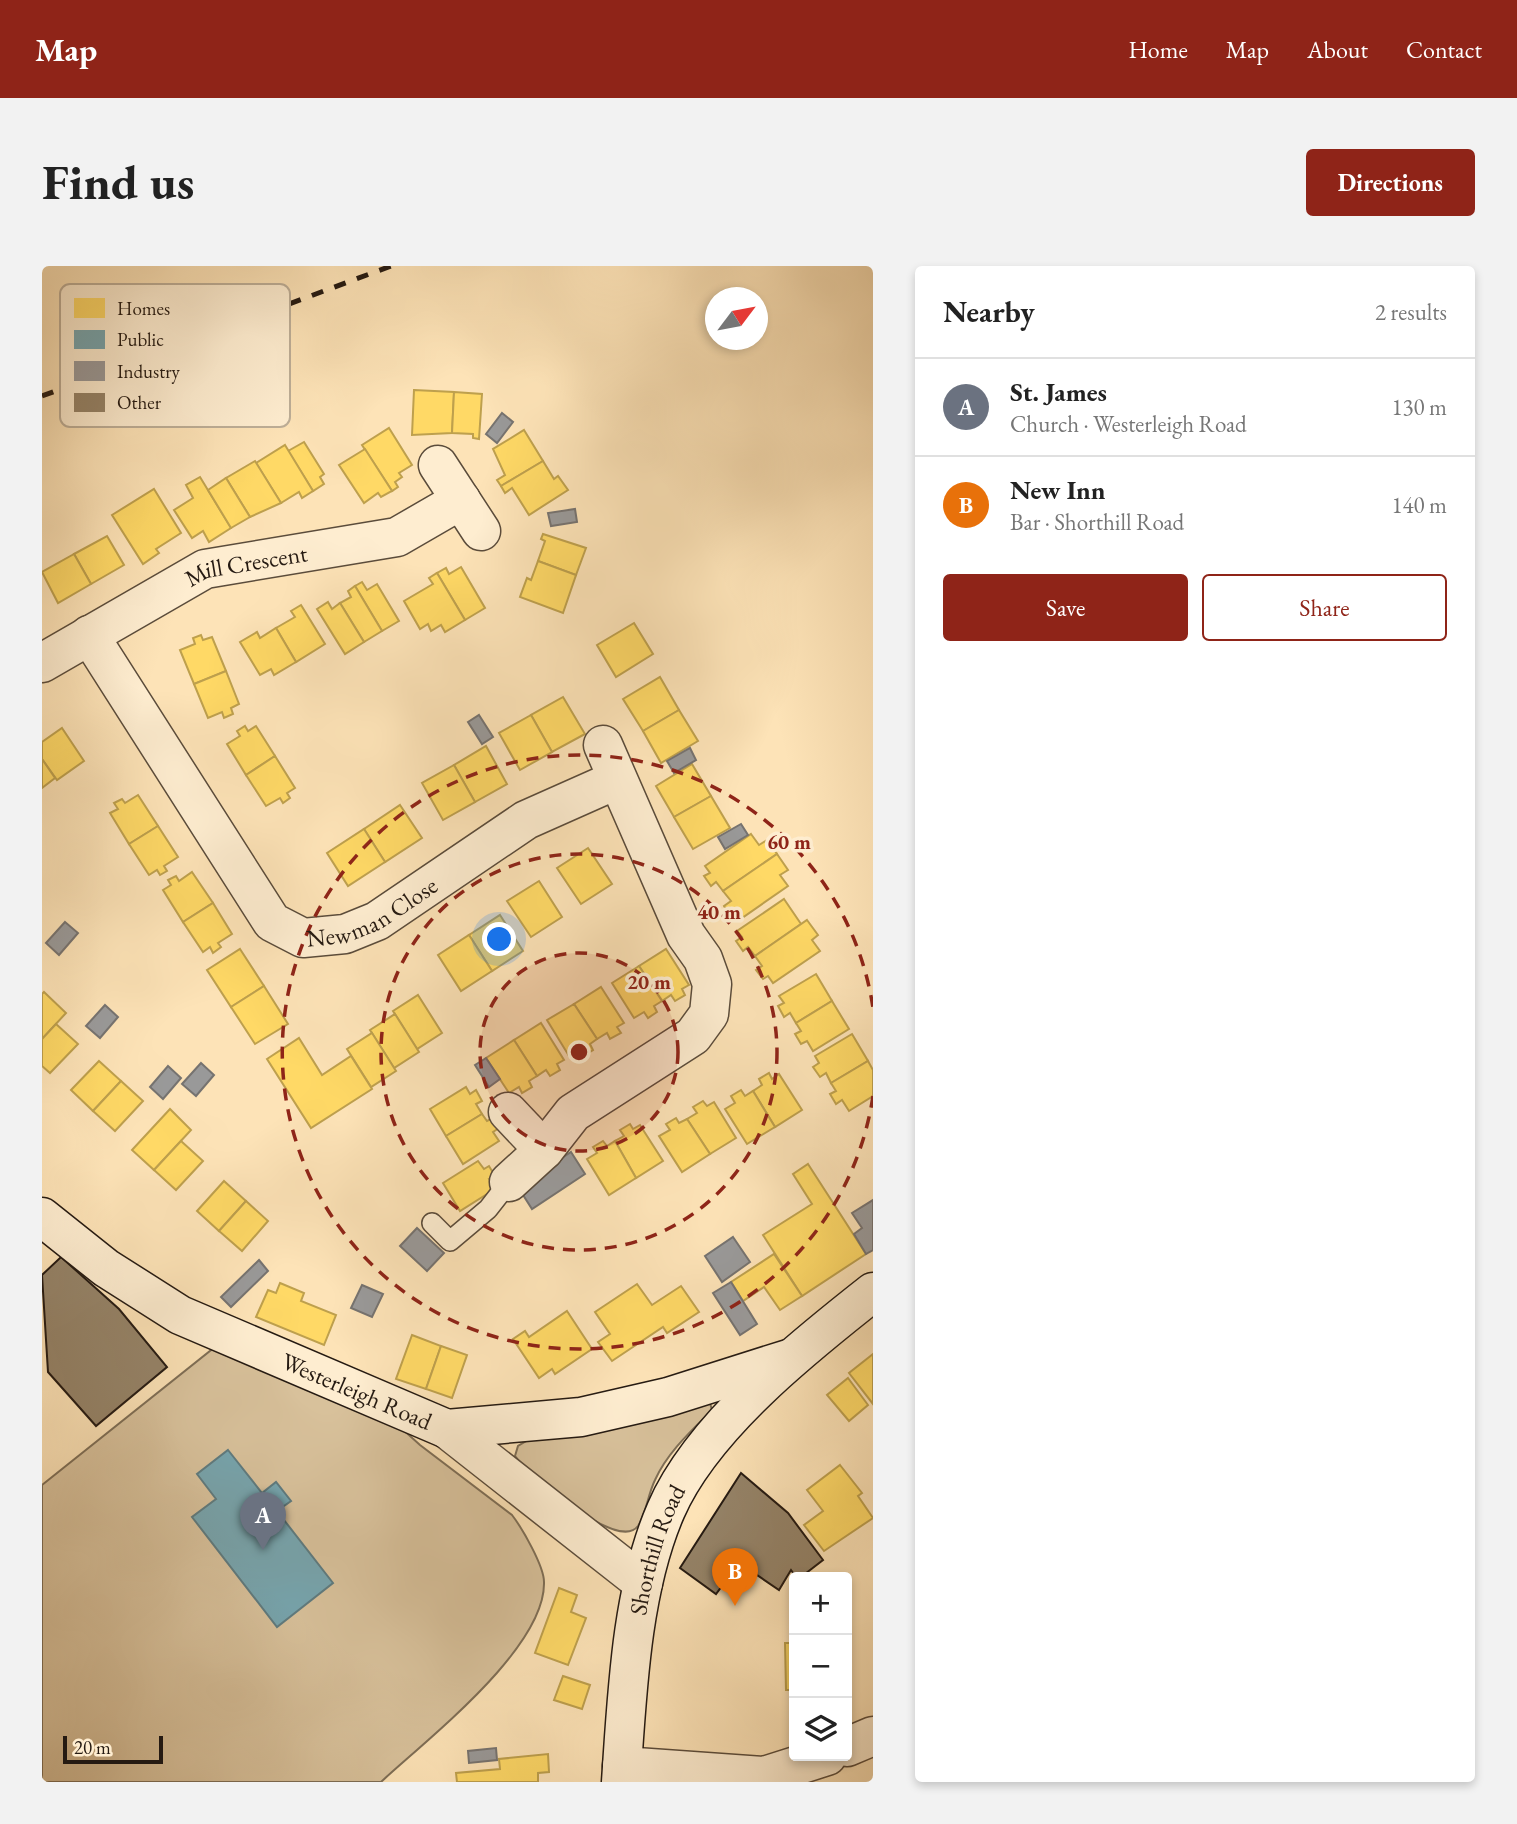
<!DOCTYPE html>
<html lang="en">
<head>
<meta charset="utf-8">
<style>
  body { margin:0; font-family:"EB Garamond",serif; background:#f2f2f2; color:#222 }
  .controls { position:absolute; right:21px; bottom:21px; display:grid; overflow:hidden; border-radius:7px; box-shadow:0 4px 10px #0003 }
  .controls button { width:63px; height:63px; display:grid; place-items:center; padding:0; border:0; border-bottom:2px solid #e0e0e0; background:#fff; color:#222; font:35px sans-serif }
  .compass { position:absolute; left:663px; top:21px; width:63px; height:63px; border-radius:50%; background:#fff; box-shadow:0 4px 10px #0003; rotate:58deg }
  .scale { position:absolute; left:21px; bottom:18px; width:100px; box-sizing:border-box; padding-left:7px; border:4px solid #251a12; border-top:0; font-size:19px; line-height:24px; white-space:nowrap; color:#251a12; -webkit-text-stroke:5px #feedd0; paint-order:stroke }
  .you { position:absolute; left:458px; top:674px; width:24px; height:24px; margin:-18px; border:5px solid #fff; border-radius:50%; background:#1a73e8; box-shadow:0 0 0 10px #1a73e833 }
  .badge { display:grid; place-items:center; width:46px; height:46px; border-radius:50%; background:#8f2418; color:#fff; font-size:23px; font-weight:700 }
  .pin { position:absolute; translate:-50% -58px; filter:drop-shadow(0 2px 4px #0008) }
  .pin::after { content:''; position:absolute; top:37px; width:24px; height:21px; background:inherit; clip-path:polygon(0 0,100% 0,50% 100%) }
  .list { margin:0; padding:0; list-style:none }
  h2 { display:flex; justify-content:space-between; align-items:center; height:91px; margin:0; padding:0 28px; font-size:30px }
  h2 small { font-size:23px; font-weight:400; color:#767676 }
  .list li { display:grid; grid-template-columns:46px 1fr auto; gap:21px; align-items:center; box-sizing:border-box; height:98px; padding:0 28px; border-top:2px solid #e0e0e0 }
  .list b { display:block; font-size:26px; white-space:nowrap }
  .list p { margin:0; font-size:23px; white-space:nowrap; color:#767676 }
  .list em { font-size:23px; font-style:normal; color:#767676 }
  .actions { display:flex; gap:14px; padding:21px 28px }
  .actions a { flex:1; padding:16px 0; border:2px solid #8f2418; border-radius:7px; text-align:center; font-size:24px; color:#8f2418 }
  .actions .main { background:#8f2418; color:#fff }
  .icon { flex:none; width:38px; height:38px; fill:none; stroke:currentColor; stroke-width:2; stroke-linecap:round; stroke-linejoin:round }
  .map { position:relative; flex:none; width:831px; height:1516px; overflow:hidden; border-radius:7px }
  header { display:flex; align-items:center; gap:42px; box-sizing:border-box; height:98px; padding:0 35px; background:#8f2418; color:#fff }
  header strong { font-size:33px }
  nav { display:flex; gap:38px; margin-inline-start:auto; font-size:24px }
  .intro { display:flex; align-items:center; justify-content:space-between; box-sizing:border-box; height:168px; padding:0 42px }
  h1 { margin:0; font-size:49px }
  .button { padding:18px 32px; border-radius:7px; background:#8f2418; color:#fff; font-size:24px; font-weight:700 }
  main { display:flex; gap:42px; padding:0 42px }
  aside { flex:1; background:#fff; border-radius:7px; box-shadow:0 4px 10px #0003 }
  .map>svg:first-child { display:block }
  .green { fill:#d8c19b; stroke:#7e6e56; stroke-width:2 }
  .homes { fill:#ffd966; stroke:#bea04d; stroke-width:2 }
  .public { fill:#76a5af; stroke:#5e7b80; stroke-width:2 }
  .industry { fill:#999; stroke:#767370; stroke-width:2 }
  .building { fill:#958368; stroke:#251a12; stroke-width:2 }
  .lines { fill:none; stroke-linecap:round; stroke-linejoin:round }
  .lane-casing { stroke:#5b4c3b; stroke-width:22 }
  .street-casing { stroke:#5b4c3b; stroke-width:41 }
  .secondary-casing { stroke:#251a12; stroke-width:41 }
  .lane { stroke:#feedd0; stroke-width:19 }
  .street { stroke:#feedd0; stroke-width:38 }
  .secondary { stroke:#feedd0; stroke-width:38 }
  .rail { stroke:#251a12; stroke-width:5; stroke-dasharray:12 12; stroke-linecap:butt }
  .ring { fill:none; stroke:#8f2418; stroke-width:3.5; stroke-dasharray:12 9 }
  .labels { text-anchor:middle; dominant-baseline:central; stroke-width:7; stroke-linejoin:round; paint-order:stroke }
  .street-label { font-size:24px; fill:#251a12; stroke:#feedd0 }
  .key { fill:#feedd0; stroke:#bdae97; stroke-width:2 }
  .key-label { font-size:19px; fill:#251a12 }
  .centre { fill:#8f2418; stroke:#feedd0; stroke-width:3.5 }
  .ring-label { font-size:21px; text-anchor:middle; font-weight:bold; fill:#8f2418; stroke:#feedd0; stroke-width:7; stroke-linejoin:round; paint-order:stroke }
</style>
</head>
<body>
<header>
<strong>Map</strong>
<nav><a>Home</a><a>Map</a><a>About</a><a>Contact</a></nav>
</header>
<div class="intro"><h1>Find us</h1><a class="button">Directions</a></div>
<main>
<div class="map">
<svg width="831" height="1516" viewBox="0 0 831 1516">
  <rect width="100%" height="100%" fill="#fde3b7"/>
  <filter id="stains"><feTurbulence type="fractalNoise" baseFrequency=".00286" numOctaves="4"/><feColorMatrix values="0 0 0 0 .2 0 0 0 0 .09 0 0 0 0 .02 0 0 0 .5 -.17"/></filter>
  <radialGradient id="worn" r=".72"><stop offset=".6" stop-color="#630" stop-opacity="0"/><stop offset="1" stop-color="#630" stop-opacity=".3"/></radialGradient>
  <g class="green">
    <path d="M 183,1073 L 337,1142 L 378,1179 L 470,1249 C 480,1262 502,1300 502,1316 C 504,1382 384,1474 339,1516 L 0,1516 L 0,1219 Z"/>
    <path d="M 668,1137 L 670,1144 C 649,1165 625,1187 613,1214 C 606,1228 604,1248 596,1260 C 576,1287 486,1207 473,1190 L 476,1180 L 486,1174 Z"/>
  </g>
  <g class="homes">
    <path d="M 372,124 L 412,126 L 410,167 L 370,169 Z"/>
    <path d="M 412,126 L 440,128 L 437,173 L 431,172 L 431,168 L 410,167 Z"/>
    <path d="M 347,162 L 370,199 L 357,207 L 360,211 L 353,216 L 356,221 L 350,225 L 320,179 Z"/>
    <path d="M 482,164 L 501,195 L 459,220 L 455,214 L 463,209 L 451,183 Z"/>
    <path d="M 262,176 L 282,208 L 278,211 L 282,218 L 271,225 L 246,185 Z"/>
    <path d="M 243,179 L 271,225 L 260,232 L 257,226 L 239,237 L 214,197 Z"/>
    <path d="M 323,183 L 350,225 L 339,231 L 336,227 L 322,237 L 297,199 Z"/>
    <path d="M 213,195 L 239,237 L 208,251 L 184,212 Z"/>
    <path d="M 501,195 L 512,213 L 516,210 L 526,224 L 487,249 L 470,222 L 463,227 L 459,220 Z"/>
    <path d="M 158,211 L 189,262 L 167,276 L 161,265 L 150,272 L 132,244 L 151,232 L 144,219 Z"/>
    <path d="M 184,212 L 208,251 L 189,262 L 166,224 Z"/>
    <path d="M 112,223 L 139,267 L 114,283 L 117,287 L 101,298 L 70,249 Z"/>
    <path d="M 501,268 L 544,282 L 534,309 L 496,295 L 503,275 L 499,273 Z"/>
    <path d="M 65,270 L 82,299 L 49,318 L 32,288 Z"/>
    <path d="M 32,288 L 49,318 L 16,337 L 0,306 Z"/>
    <path d="M 496,295 L 534,309 L 521,347 L 478,331 L 485,312 L 489,314 Z"/>
    <path d="M 419,301 L 443,342 L 423,354 L 395,307 L 404,302 L 407,308 Z"/>
    <path d="M 395,307 L 423,354 L 403,366 L 399,359 L 389,365 L 386,358 L 378,363 L 362,335 L 391,318 L 387,312 Z"/>
    <path d="M 320,316 L 325,324 L 335,318 L 357,355 L 340,365 L 313,320 Z"/>
    <path d="M 313,320 L 340,365 L 322,376 L 298,337 L 309,331 L 306,325 Z"/>
    <path d="M 286,336 L 290,343 L 298,337 L 322,376 L 303,388 L 275,343 Z"/>
    <path d="M 259,339 L 283,378 L 254,396 L 234,362 L 253,351 L 249,345 Z"/>
    <path d="M 592,357 L 611,388 L 574,411 L 555,379 Z"/>
    <path d="M 234,362 L 254,396 L 232,409 L 229,403 L 218,409 L 198,376 L 215,366 L 218,372 Z"/>
    <path d="M 159,369 L 161,374 L 170,371 L 184,405 L 152,418 L 138,384 L 153,378 L 151,372 Z"/>
    <path d="M 184,405 L 197,438 L 189,442 L 191,448 L 182,452 L 180,446 L 166,452 L 152,418 Z"/>
    <path d="M 618,411 L 637,444 L 601,465 L 581,433 Z"/>
    <path d="M 521,431 L 543,468 L 510,486 L 489,449 Z"/>
    <path d="M 637,444 L 656,475 L 619,497 L 601,465 Z"/>
    <path d="M 489,449 L 510,486 L 478,504 L 457,467 Z"/>
    <path d="M 203,460 L 206,465 L 214,460 L 233,490 L 204,509 L 185,478 L 198,470 L 195,465 Z"/>
    <path d="M 20,462 L 42,495 L 15,514 L 0,493 L 0,476 Z"/>
    <path d="M 444,480 L 465,518 L 433,536 L 412,499 Z"/>
    <path d="M 233,490 L 253,522 L 245,527 L 248,532 L 241,537 L 238,532 L 224,540 L 204,509 Z"/>
    <path d="M 0,493 L 13,512 L 0,522 Z"/>
    <path d="M 650,498 L 669,530 L 632,551 L 614,520 Z"/>
    <path d="M 412,499 L 433,536 L 401,554 L 380,517 Z"/>
    <path d="M 96,529 L 116,560 L 87,578 L 68,547 L 76,543 L 72,537 L 80,533 L 83,537 Z"/>
    <path d="M 669,530 L 688,562 L 651,583 L 632,551 Z"/>
    <path d="M 358,539 L 380,572 L 343,596 L 322,563 Z"/>
    <path d="M 116,560 L 136,591 L 122,600 L 125,605 L 118,609 L 115,604 L 107,609 L 87,578 Z"/>
    <path d="M 322,563 L 343,596 L 306,620 L 285,587 Z"/>
    <path d="M 709,568 L 717,579 L 725,574 L 735,588 L 681,625 L 674,616 L 669,620 L 662,610 L 668,607 L 663,600 Z"/>
    <path d="M 546,582 L 570,618 L 539,638 L 515,602 Z"/>
    <path d="M 735,588 L 746,604 L 738,609 L 746,620 L 700,652 L 695,645 L 688,650 L 682,640 L 689,635 L 681,625 Z"/>
    <path d="M 150,606 L 171,637 L 141,656 L 121,624 L 129,619 L 126,614 L 134,610 L 137,615 Z"/>
    <path d="M 497,615 L 520,651 L 489,671 L 465,635 Z"/>
    <path d="M 742,633 L 759,658 L 713,690 L 706,681 L 701,685 L 694,675 L 700,671 L 695,665 Z"/>
    <path d="M 171,637 L 190,668 L 176,677 L 179,681 L 171,687 L 168,681 L 161,686 L 141,656 Z"/>
    <path d="M 458,649 L 481,685 L 450,705 L 427,669 Z"/>
    <path d="M 765,654 L 776,669 L 770,674 L 778,685 L 731,717 L 726,710 L 721,713 L 714,704 L 720,700 L 713,690 Z"/>
    <path d="M 427,669 L 450,705 L 419,725 L 396,689 Z"/>
    <path d="M 198,683 L 222,720 L 189,741 L 165,704 Z"/>
    <path d="M 624,683 L 647,719 L 640,723 L 643,729 L 633,735 L 629,729 L 620,735 L 597,700 Z"/>
    <path d="M 597,700 L 620,735 L 612,740 L 615,746 L 606,752 L 602,746 L 592,752 L 570,717 Z"/>
    <path d="M 774,708 L 790,735 L 754,757 L 748,747 L 742,751 L 736,740 L 742,737 L 737,730 Z"/>
    <path d="M 222,720 L 246,758 L 213,778 L 189,741 Z"/>
    <path d="M 559,721 L 582,757 L 575,761 L 579,767 L 568,773 L 565,767 L 555,773 L 532,738 Z"/>
    <path d="M 2,726 L 24,747 L 0,773 L 0,728 Z"/>
    <path d="M 376,729 L 400,767 L 375,783 L 351,745 Z"/>
    <path d="M 790,735 L 807,763 L 771,785 L 765,775 L 759,778 L 753,768 L 759,765 L 754,757 Z"/>
    <path d="M 532,738 L 555,773 L 548,778 L 551,784 L 541,790 L 537,784 L 527,790 L 505,754 Z"/>
    <path d="M 353,748 L 377,786 L 352,802 L 328,764 Z"/>
    <path d="M 499,757 L 522,794 L 515,798 L 518,804 L 508,810 L 504,804 L 495,810 L 472,774 Z"/>
    <path d="M 14,758 L 36,778 L 8,807 L 0,800 L 0,773 Z"/>
    <path d="M 330,767 L 354,805 L 329,821 L 305,783 Z"/>
    <path d="M 810,768 L 826,795 L 789,817 L 784,807 L 778,811 L 771,801 L 777,797 L 773,790 Z"/>
    <path d="M 257,772 L 280,809 L 309,790 L 330,823 L 269,862 L 225,793 Z"/>
    <path d="M 472,774 L 495,810 L 487,815 L 490,821 L 480,827 L 477,821 L 467,827 L 444,792 Z"/>
    <path d="M 57,795 L 79,815 L 51,845 L 29,824 Z"/>
    <path d="M 826,795 L 831,804 L 831,830 L 807,845 L 800,834 L 794,838 L 788,828 L 794,825 L 789,817 Z"/>
    <path d="M 727,807 L 730,813 L 737,808 L 760,844 L 733,861 L 711,825 L 720,819 L 717,813 Z"/>
    <path d="M 79,815 L 101,835 L 73,865 L 51,845 Z"/>
    <path d="M 424,821 L 428,828 L 434,824 L 440,835 L 434,838 L 440,848 L 404,870 L 388,843 Z"/>
    <path d="M 699,824 L 703,830 L 711,825 L 733,861 L 705,878 L 683,843 L 693,837 L 689,830 Z"/>
    <path d="M 661,835 L 665,840 L 672,836 L 694,872 L 668,888 L 645,853 L 655,847 L 651,841 Z"/>
    <path d="M 128,843 L 149,864 L 112,904 L 90,884 Z"/>
    <path d="M 440,848 L 445,855 L 451,852 L 457,862 L 451,866 L 457,875 L 421,898 L 404,870 Z"/>
    <path d="M 634,852 L 637,857 L 645,853 L 668,888 L 640,906 L 617,870 L 628,864 L 624,858 Z"/>
    <path d="M 588,858 L 591,863 L 598,859 L 621,895 L 594,912 L 573,875 L 582,870 L 578,864 Z"/>
    <path d="M 139,875 L 161,895 L 134,924 L 112,904 Z"/>
    <path d="M 561,875 L 565,880 L 573,875 L 594,912 L 567,929 L 545,893 L 555,887 L 551,881 Z"/>
    <path d="M 436,895 L 442,903 L 447,900 L 453,910 L 447,913 L 453,923 L 418,945 L 401,917 Z"/>
    <path d="M 766,898 L 824,988 L 760,1030 L 721,969 L 770,938 L 751,908 Z"/>
    <path d="M 182,915 L 204,935 L 177,965 L 155,945 Z"/>
    <path d="M 204,935 L 226,955 L 200,985 L 177,965 Z"/>
    <path d="M 732,988 L 760,1030 L 738,1044 L 722,1021 L 701,1035 L 689,1016 Z"/>
    <path d="M 238,1017 L 262,1027 L 259,1035 L 294,1049 L 282,1079 L 214,1051 L 226,1024 L 234,1027 Z"/>
    <path d="M 595,1018 L 610,1039 L 639,1020 L 657,1046 L 625,1067 L 621,1061 L 570,1095 L 556,1076 L 568,1068 L 553,1046 Z"/>
    <path d="M 525,1045 L 550,1083 L 513,1108 L 510,1103 L 497,1112 L 471,1073 L 483,1065 L 487,1071 Z"/>
    <path d="M 370,1069 L 399,1080 L 384,1123 L 354,1113 Z"/>
    <path d="M 399,1080 L 425,1089 L 410,1132 L 384,1123 Z"/>
    <path d="M 831,1088 L 831,1138 L 807,1107 Z"/>
    <path d="M 806,1112 L 826,1139 L 807,1155 L 785,1129 Z"/>
    <path d="M 798,1199 L 820,1227 L 816,1230 L 831,1252 L 782,1285 L 762,1259 L 781,1245 L 765,1224 Z"/>
    <path d="M 517,1322 L 535,1329 L 529,1346 L 544,1352 L 526,1399 L 493,1387 Z"/>
    <rect x="805" y="1364" width="2" height="46"/>
    <path d="M 743,1377 L 752,1377 L 752,1424 L 744,1424 Z"/>
    <path d="M 521,1410 L 548,1419 L 540,1443 L 512,1434 Z"/>
    <path d="M 506,1488 L 507,1506 L 496,1507 L 496,1516 L 415,1516 L 414,1507 L 458,1503 L 457,1493 Z"/>
  </g>
  <path class="public" d="M 186,1184 L 220,1227 L 234,1216 L 249,1235 L 235,1245 L 291,1317 L 235,1361 L 150,1251 L 174,1233 L 155,1208 Z"/>
  <g class="industry">
    <path d="M 460,147 L 471,156 L 455,177 L 444,168 Z"/>
    <path d="M 533,243 L 535,256 L 509,260 L 506,247 Z"/>
    <path d="M 437,449 L 451,471 L 440,478 L 426,456 Z"/>
    <path d="M 648,482 L 654,494 L 632,507 L 625,495 Z"/>
    <path d="M 699,558 L 706,569 L 683,583 L 676,571 Z"/>
    <path d="M 23,656 L 36,667 L 17,689 L 4,677 Z"/>
    <path d="M 63,739 L 76,751 L 58,772 L 44,760 Z"/>
    <path d="M 444,792 L 458,813 L 447,821 L 433,799 Z"/>
    <path d="M 159,797 L 172,809 L 154,830 L 140,818 Z"/>
    <path d="M 126,800 L 139,812 L 121,833 L 108,821 Z"/>
    <path d="M 529,886 L 543,908 L 490,943 L 476,921 Z"/>
    <path d="M 831,934 L 831,984 L 824,988 L 812,968 L 820,962 L 810,947 Z"/>
    <path d="M 375,962 L 402,987 L 385,1005 L 358,980 Z"/>
    <path d="M 691,971 L 708,996 L 680,1016 L 663,990 Z"/>
    <path d="M 217,994 L 226,1005 L 189,1041 L 179,1031 Z"/>
    <path d="M 689,1016 L 715,1058 L 698,1069 L 671,1027 Z"/>
    <path d="M 320,1019 L 341,1028 L 330,1051 L 309,1042 Z"/>
    <path d="M 454,1482 L 455,1494 L 427,1497 L 426,1485 Z"/>
  </g>
  <g class="building">
    <path d="M 19,991 L 77,1043 L 125,1101 L 54,1160 L 6,1106 L 0,1009 Z"/>
    <path d="M 699,1207 L 746,1247 L 781,1294 L 759,1311 L 754,1311 L 749,1304 L 737,1324 L 709,1305 L 703,1314 L 691,1305 L 674,1328 L 638,1302 Z"/>
  </g>
  <g class="lines">
    <g class="lane-casing">
      <path id="lane" d="M 390,957 L 408,975 L 446,943 L 467,916"/>
    </g>
    <g class="street-casing">
      <g id="street">
        <path d="M 396,199 L 439,265"/>
        <path id="s1" d="M 47,369 L 230,656 L 261,672 L 303,668 L 335,655 L 484,554 L 574,514"/>
        <path id="s2" d="M 0,397 L 163,303 L 355,271 L 419,234"/>
        <path d="M 466,846 L 502,884"/>
        <path d="M 467,916 L 502,884 L 531,847 L 651,770 L 667,748 L 670,718 L 661,693 L 644,669 L 561,479"/>
        <path d="M 405,1163 L 601,1317"/>
        <path d="M 805,1481 L 831,1470"/>
        <path d="M 580,1500 L 722,1510 L 785,1490"/>
      </g>
    </g>
    <g class="secondary-casing">
      <g id="secondary">
        <path id="s3" d="M 0,951 L 64,1002 L 138,1049 L 405,1163 L 539,1151 L 626,1131 L 746,1093"/>
        <path id="s4" d="M 579,1516 C 585,1429 589,1324 624,1244 C 660,1161 761,1081 831,1026"/>
      </g>
    </g>
    <use href="#lane" class="lane"/>
    <use href="#street" class="street"/>
    <use href="#secondary" class="secondary"/>
    <path class="rail" d="M 0,130 L 349,0"/>
  </g>
  <circle cx="537" cy="786" r="99" fill="#8f2418" fill-opacity=".12"/>
  <g class="ring">
    <circle cx="537" cy="786" r="99"/>
    <circle cx="537" cy="786" r="198"/>
    <path d="M831 830A297 297 0 1 1 831 742"/>
  </g>
  <g class="labels">
    <g class="street-label">
      <text stroke="none"><textPath href="#s2" startOffset="229">Mill Crescent</textPath></text>
      <text stroke="none"><textPath href="#s1" startOffset="450">Newman Close</textPath></text>
      <text stroke="none"><textPath href="#s3" startOffset="362">Westerleigh Road</textPath></text>
      <text stroke="none"><textPath href="#s4" startOffset="236">Shorthill Road</textPath></text>
    </g>
  </g>
  <rect x="18" y="18" width="230" height="143" rx="10" class="key"/>
  <rect x="32" y="32" width="31" height="20" fill="#ffd966"/>
  <rect x="32" y="64" width="31" height="19" fill="#76a5af"/>
  <rect x="32" y="95" width="31" height="20" fill="#999"/>
  <rect x="32" y="127" width="31" height="19" fill="#958368"/>
  <g class="key-label">
    <text x="75" y="49">Homes</text>
    <text x="75" y="80">Public</text>
    <text x="75" y="112">Industry</text>
    <text x="75" y="143">Other</text>
  </g>
  <circle cx="537" cy="786" r="10" class="centre"/>
  <g class="ring-label">
    <text x="747" y="583">60 m</text>
    <text x="677" y="653">40 m</text>
    <text x="607" y="723">20 m</text>
  </g>
  <rect width="100%" height="100%" filter="url(#stains)"/>
  <rect width="100%" height="100%" fill="url(#worn)"/>
</svg>
<div class="controls">
<button>+</button>
<button>−</button>
<button><svg class="icon" aria-label="layers" viewBox="0 0 24 24"><path d="M12 4l9 5-9 5-9-5zM3 14l9 5 9-5"/></svg></button>
</div>
<svg class="compass" viewBox="-18 -18 36 36"><path d="M0-13l5 13h-10z" fill="#e53935"/><path d="M0 13l5-13h-10z" fill="#767676"/></svg>
<div class="scale">20 m</div>
<div class="you"></div>
<div class="pin badge" style="left:221px;top:1284px;background:#6b7280">A</div>
<div class="pin badge" style="left:693px;top:1340px;background:#e8710a">B</div>
</div>
<aside>
<h2>Nearby<small>2 results</small></h2>
<ul class="list">
<li><span class="badge" style="background:#6b7280">A</span><div><b>St. James</b><p>Church · Westerleigh Road</p></div><em>130 m</em></li>
<li><span class="badge" style="background:#e8710a">B</span><div><b>New Inn</b><p>Bar · Shorthill Road</p></div><em>140 m</em></li>
</ul>
<div class="actions"><a class="main">Save</a><a>Share</a></div>
</aside>
</main>
</body>
</html>
